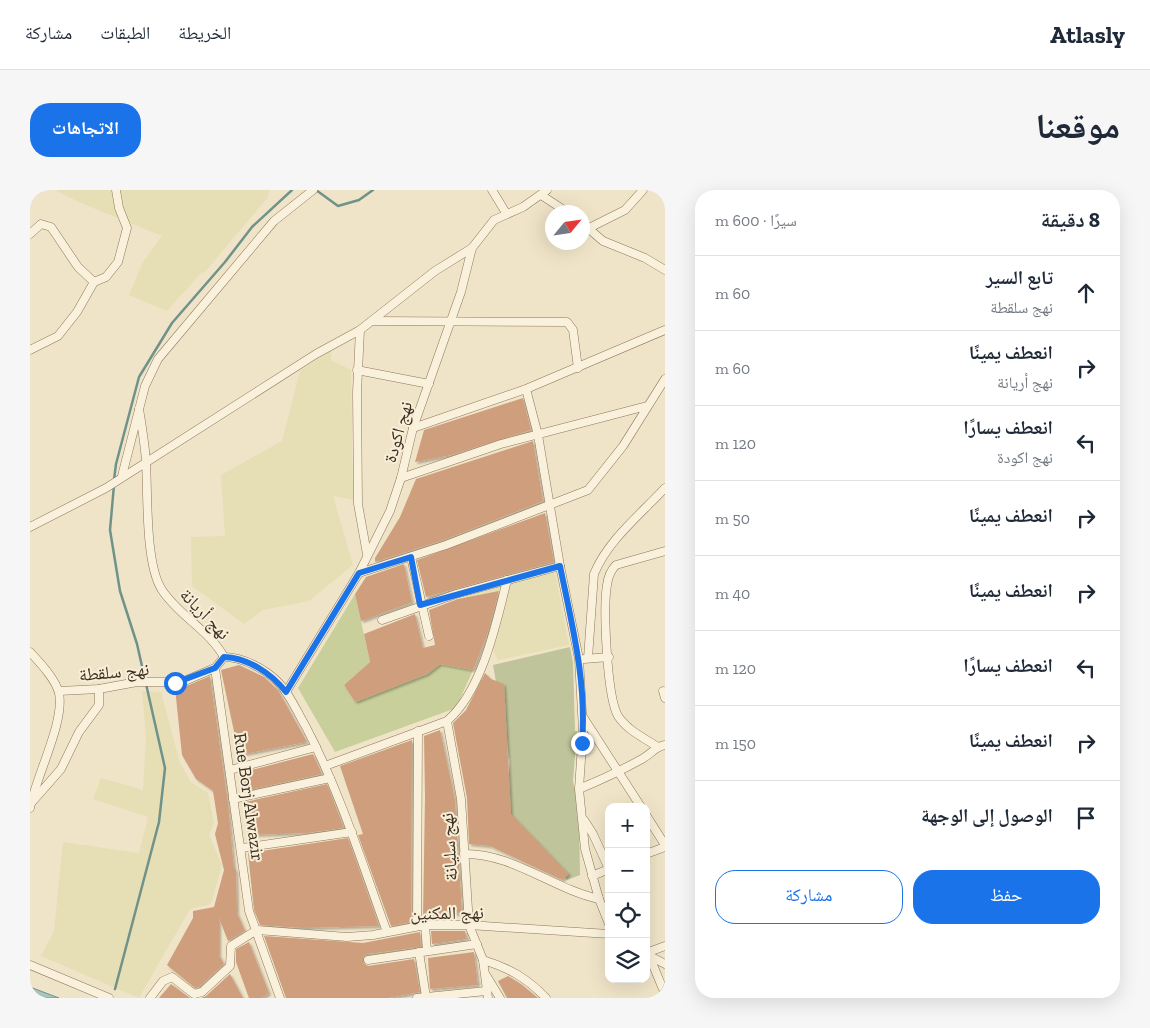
<!DOCTYPE html>
<html lang="ar">
<head>
<meta charset="utf-8">
<style>
  body { margin:0; font-family:"Zilla Slab","Noto Naskh Arabic",serif; background:#f6f6f7; color:#1f2937; direction:rtl }
  .controls { position:absolute; right:15px; bottom:15px; display:grid; overflow:hidden; border-radius:10px; box-shadow:0 5px 20px #0002 }
  .controls button { width:45px; height:45px; display:grid; place-items:center; padding:0; border:0; border-bottom:1px solid #e0e1e3; background:#fff; color:#1f2937; font:25px sans-serif }
  .compass { position:absolute; left:515px; top:15px; width:45px; height:45px; border-radius:50%; background:#fff; box-shadow:0 5px 20px #0002; rotate:61deg }
  .stop { position:absolute; width:15px; height:15px; margin:-11px; border:4px solid #1a73e8; border-radius:50%; background:#fff }
  .stop.end { background:#1a73e8; border-color:#fff; box-shadow:0 1px 5px #0008 }
  .list { margin:0; padding:0; list-style:none }
  h2 { display:flex; justify-content:space-between; align-items:center; height:65px; margin:0; padding:0 20px; font-size:21px }
  h2 small { font-size:16px; font-weight:400; color:#747a83 }
  .list li { display:grid; grid-template-columns:32px 1fr auto; gap:15px; align-items:center; box-sizing:border-box; height:75px; padding:0 20px; border-top:1px solid #e0e1e3 }
  .list b { display:block; font-size:19px; white-space:nowrap }
  .list p { margin:0; font-size:16px; white-space:nowrap; color:#747a83 }
  .list em { font-size:16px; font-style:normal; color:#747a83 }
  .actions { display:flex; gap:10px; padding:15px 20px }
  .actions a { flex:1; padding:11px 0; border:1px solid #1a73e8; border-radius:20px; text-align:center; font-size:18px; color:#1a73e8 }
  .actions .main { background:#1a73e8; color:#fff }
  .icon { flex:none; width:28px; height:28px; fill:none; stroke:currentColor; stroke-width:2; stroke-linecap:round; stroke-linejoin:round }
  .map { position:relative; flex:none; width:635px; height:808px; overflow:hidden; direction:ltr; border-radius:20px }
  header { display:flex; align-items:center; gap:30px; box-sizing:border-box; height:70px; padding:0 25px; background:#fff; border-bottom:1px solid #e0e1e3 }
  header strong { font-size:24px }
  nav { display:flex; gap:28px; margin-inline-start:auto; font-size:18px }
  .intro { display:flex; align-items:center; justify-content:space-between; box-sizing:border-box; height:120px; padding:0 30px }
  h1 { margin:0; font-size:35px }
  .button { padding:12px 22px; border-radius:20px; background:#1a73e8; color:#fff; font-size:18px; font-weight:700 }
  main { display:flex; gap:30px; padding:0 30px }
  aside { flex:1; background:#fff; border-radius:20px; box-shadow:0 5px 20px #0002 }
  .map>svg:first-child { display:block }
  .farmland { fill:#e6deb5 }
  .green { fill:#c9cf9b }
  .cemetery { fill:#bfc49a }
  .water { fill:#a9c4bc; stroke:#6f938a }
  .lines { fill:none; stroke-linecap:round; stroke-linejoin:round }
  .stream { stroke:#6f938a; stroke-width:2.5 }
  .building { fill:#cf9f7d; filter:url(#shadow) }
  .street-casing { stroke:#8d765c; stroke-width:9 }
  .street { stroke:#faf1dc; stroke-width:8 }
  .route { stroke:#1a73e8; stroke-width:6 }
  .labels { text-anchor:middle; dominant-baseline:central; stroke-width:4; stroke-linejoin:round; paint-order:stroke }
  .street-label { font-size:18px; fill:#3d2e20; stroke:#f7eed8 }
</style>
</head>
<body>
<header>
<strong>Atlasly</strong>
<nav><a>الخريطة</a><a>الطبقات</a><a>مشاركة</a></nav>
</header>
<div class="intro"><h1>موقعنا</h1><a class="button">الاتجاهات</a></div>
<main>
<aside>
<h2>8 دقيقة<small>سيرًا · 600 m</small></h2>
<ul class="list">
<li><svg class="icon" aria-label="ahead" viewBox="0 0 24 24"><path d="M12 20V5M6 11l6-6 6 6"/></svg><div><b>تابع السير</b><p>نهج سلقطة</p></div><em>60 m</em></li>
<li><svg class="icon" aria-label="right" viewBox="0 0 24 24"><path d="M7 20v-9h11M14 6l5 5-5 5"/></svg><div><b>انعطف يمينًا</b><p>نهج أريانة</p></div><em>60 m</em></li>
<li><svg class="icon" aria-label="left" viewBox="0 0 24 24"><path d="M17 20v-9H6M10 6l-5 5 5 5"/></svg><div><b>انعطف يسارًا</b><p>نهج اكودة</p></div><em>120 m</em></li>
<li><svg class="icon" aria-label="right" viewBox="0 0 24 24"><path d="M7 20v-9h11M14 6l5 5-5 5"/></svg><div><b>انعطف يمينًا</b></div><em>50 m</em></li>
<li><svg class="icon" aria-label="right" viewBox="0 0 24 24"><path d="M7 20v-9h11M14 6l5 5-5 5"/></svg><div><b>انعطف يمينًا</b></div><em>40 m</em></li>
<li><svg class="icon" aria-label="left" viewBox="0 0 24 24"><path d="M17 20v-9H6M10 6l-5 5 5 5"/></svg><div><b>انعطف يسارًا</b></div><em>120 m</em></li>
<li><svg class="icon" aria-label="right" viewBox="0 0 24 24"><path d="M7 20v-9h11M14 6l5 5-5 5"/></svg><div><b>انعطف يمينًا</b></div><em>150 m</em></li>
<li><svg class="icon" aria-label="arrive" viewBox="0 0 24 24"><path d="M6 21V4h12l-3 4 3 4H6"/></svg><div><b>الوصول إلى الوجهة</b></div></li>
</ul>
<div class="actions"><a class="main">حفظ</a><a>مشاركة</a></div>
</aside>
<div class="map">
<svg width="635" height="808" viewBox="0 0 635 808">
  <defs>
    <filter id="shadow"><feDropShadow dx="2" dy="2" stdDeviation="1" flood-color="#0004"/></filter>
  </defs>
  <rect width="100%" height="100%" fill="#f0e4c8"/>
  <g class="farmland">
    <path d="M 25,0 L 239,0 L 238,7 L 174,83 L 172,82 L 137,121 L 99,105 L 113,72 L 132,46 L 51,13 Z"/>
    <path d="M 301,160 L 301,170 L 321,180 L 323,310 L 303,306 L 323,375 L 279,411 L 233,420 L 214,434 L 162,396 L 161,347 L 195,346 L 191,285 L 252,251 L 270,181 Z"/>
    <path d="M 525,383 L 539,455 L 468,470 L 434,403 Z"/>
    <path d="M 112,501 L 131,502 L 150,573 L 161,592 L 178,603 L 184,633 L 179,645 L 192,675 L 181,714 L 160,719 L 109,808 L 11,766 L 24,741 L 33,652 L 109,663 L 118,627 L 63,609 L 71,588 L 113,600 L 116,548 Z"/>
  </g>
  <path class="green" d="M 325,404 L 340,472 L 314,495 L 325,512 L 397,484 L 410,474 L 443,480 L 426,518 L 305,562 L 268,498 Z"/>
  <path class="cemetery" d="M 540,457 L 543,473 L 545,541 L 547,541 L 543,591 L 549,623 L 550,685 L 537,690 L 491,640 L 475,627 L 480,572 L 463,475 Z"/>
  <path class="water" d="M 0,797 L 29,808 L 0,808 Z"/>
  <g class="lines">
    <g class="stream">
      <path d="M 286,0 L 308,16 L 329,10 L 343,0"/>
      <path d="M 84,290 L 86,274 L 109,187 L 142,133 L 195,72 L 222,37 L 262,0"/>
      <path d="M 84,295 L 80,340 L 90,401 L 107,454 L 135,578 L 129,632 L 85,799"/>
    </g>
  </g>
  <g class="building">
    <path d="M 493,208 L 501,240 L 421,265 L 385,272 L 394,240 Z"/>
    <path d="M 503,251 L 513,311 L 414,350 L 345,372 L 345,368 L 370,327 L 386,289 Z"/>
    <path d="M 515,323 L 524,372 L 396,407 L 387,370 Z"/>
    <path d="M 374,374 L 382,412 L 331,431 L 325,404 L 336,387 Z"/>
    <path d="M 469,401 L 457,445 L 443,480 L 410,474 L 397,484 L 325,512 L 314,495 L 340,472 L 334,444 L 385,424 L 393,458 L 405,455 L 399,420 L 428,409 Z"/>
    <path d="M 209,475 L 234,487 L 248,500 L 277,552 L 209,565 L 191,480 Z"/>
    <path d="M 455,483 L 461,489 L 474,494 L 481,624 L 539,684 L 532,690 L 460,656 L 439,654 L 437,608 L 423,533 L 436,520 Z"/>
    <path d="M 180,486 L 198,613 L 204,679 L 206,679 L 207,723 L 215,741 L 198,751 L 189,728 L 189,765 L 194,774 L 169,797 L 165,798 L 137,775 L 163,728 L 163,721 L 184,717 L 194,680 L 185,644 L 188,633 L 183,601 L 166,589 L 152,565 L 145,498 L 154,497 Z"/>
    <path d="M 410,540 L 425,610 L 432,723 L 393,728 L 395,607 L 394,546 Z"/>
    <path d="M 382,550 L 381,732 L 361,736 L 328,645 L 333,644 L 310,576 Z"/>
    <path d="M 283,564 L 292,584 L 214,601 L 214,597 L 211,598 L 210,583 Z"/>
    <path d="M 297,594 L 314,638 L 276,643 L 218,645 L 215,612 Z"/>
    <path d="M 318,648 L 349,736 L 273,738 L 230,735 L 224,720 L 218,663 Z"/>
    <path d="M 401,741 L 435,741 L 437,749 L 402,754 Z"/>
    <path d="M 390,742 L 391,757 L 337,764 L 333,768 L 333,773 L 338,776 L 384,769 L 390,802 L 358,808 L 256,808 L 234,746 L 333,753 Z"/>
    <path d="M 219,752 L 239,803 L 232,808 L 219,808 L 206,772 L 206,759 Z"/>
    <path d="M 444,762 L 448,795 L 400,799 L 398,768 Z"/>
    <path d="M 200,784 L 213,808 L 171,808 L 176,806 Z"/>
    <path d="M 478,786 L 491,794 L 508,808 L 477,808 L 468,791 Z"/>
    <path d="M 141,794 L 160,808 L 129,808 Z"/>
  </g>
  <g class="lines">
    <g class="street-casing">
      <g id="street">
        <path d="M 462,0 L 476,23"/>
        <path d="M 511,5 L 537,22"/>
        <path d="M 552,33 L 573,51 L 615,68 L 635,80"/>
        <path d="M 559,38 L 595,20 L 613,0"/>
        <path d="M 0,44 L 11,34 L 21,37 L 48,77 L 64,92"/>
        <path d="M 343,131 L 537,132 L 543,140 L 548,178"/>
        <path d="M 330,140 L 327,202 L 328,314 L 337,364"/>
        <path d="M 0,160 L 28,146 L 47,122 L 64,92 L 76,87 L 88,72 L 97,38 L 89,18 L 86,0"/>
        <path d="M 327,180 L 399,194"/>
        <path d="M 496,199 L 508,245 L 530,376 L 549,469 L 553,540 L 549,599 L 555,659 L 569,709 L 579,734"/>
        <path d="M 109,219 C 112,237 115,255 116,272 C 118,305 115,374 132,400 C 149,426 179,440 194,467 C 213,467 235,479 248,492 C 260,504 267,522 276,537 C 310,602 332,673 357,742"/>
        <path d="M 383,238 L 496,199 L 635,140"/>
        <path d="M 92,286 L 115,196 L 128,169 L 244,31 L 283,0"/>
        <path d="M 371,288 L 471,254 L 617,216"/>
        <path d="M 0,337 L 76,298 L 286,164 L 330,140 L 405,81 L 442,58"/>
        <path d="M 381,367 L 399,446"/>
        <path d="M 329,383 L 416,355 L 558,300 L 593,256 L 635,189"/>
        <path d="M 352,430 L 426,404 L 530,376"/>
        <path d="M 0,462 C 9,472 25,488 29,503 C 35,532 6,586 0,618"/>
        <path d="M 558,468 L 564,384 C 578,350 610,325 635,298"/>
        <path d="M 554,469 L 579,467"/>
        <path d="M 185,478 L 219,721 L 250,808"/>
        <path d="M 29,501 L 69,499 L 107,492 L 152,492 L 185,478 L 194,467"/>
        <path d="M 633,501 L 635,508"/>
        <path d="M 256,502 L 329,383 L 360,321 L 371,288 L 383,238 L 431,102 L 442,58 L 464,30 L 493,17 L 517,0"/>
        <path d="M 553,527 L 611,617"/>
        <path d="M 417,531 L 431,609 L 439,735 L 453,770 L 458,808"/>
        <path d="M 628,557 C 614,548 597,540 588,526 C 577,507 573,419 577,395 C 578,387 580,381 586,375 L 635,361"/>
        <path d="M 295,576 L 417,531 C 452,501 466,435 477,390"/>
        <path d="M 200,580 L 286,557"/>
        <path d="M 549,599 C 571,590 592,580 612,569 C 621,564 625,557 635,555"/>
        <path d="M 203,609 L 300,588"/>
        <path d="M 2,612 L 31,579 L 49,542 L 69,515 L 69,499"/>
        <path d="M 616,625 L 635,655"/>
        <path d="M 554,630 L 563,644 L 579,679 L 562,686"/>
        <path d="M 212,658 L 322,642"/>
        <path d="M 434,664 C 482,663 523,699 569,709"/>
        <path d="M 616,664 L 635,657"/>
        <path d="M 395,735 L 397,761"/>
        <path d="M 387,736 L 388,541"/>
        <path d="M 227,740 L 317,747 L 343,745 L 395,735 L 439,735 L 579,744"/>
        <path d="M 389,762 L 396,807"/>
        <path d="M 616,763 L 635,756"/>
        <path d="M 616,765 L 623,775 L 635,804"/>
        <path d="M 618,765 L 635,774"/>
        <path d="M 338,770 L 447,754"/>
        <path d="M 453,770 C 479,778 497,788 516,808"/>
        <path d="M 0,775 L 79,808"/>
        <path d="M 456,785 L 470,808"/>
        <path d="M 120,808 L 133,791 L 142,787 L 164,804 L 172,802 L 200,776 L 201,756 L 227,740"/>
        <path d="M 387,808 L 456,801"/>
      </g>
    </g>
    <use href="#street" class="street"/>
  </g>
  <g class="lines">
    <path class="route" d="M 145,493 L 185,478 L 194,467 C 218,468 241,483 256,502 L 329,383 L 381,367 L 390,415 L 530,376 C 542,435 557,492 552,553"/>
  </g>
  <g class="labels">
    <g class="street-label">
      <text transform="translate(368 242) rotate(-74)">نهج اكودة</text>
      <text transform="translate(175 424) rotate(46)">نهج أريانة</text>
      <text transform="translate(84 482) rotate(-5)">نهج سلقطة</text>
      <text transform="translate(219 607) rotate(82)">Rue Borj Alwazir</text>
      <text transform="translate(419 657) rotate(-94)">نهج سليانة</text>
      <text transform="translate(417 723) rotate(-1)">نهج المكنين</text>
    </g>
  </g>
</svg>
<div class="controls">
<button>+</button>
<button>−</button>
<button><svg class="icon" aria-label="locate" viewBox="0 0 24 24"><circle cx="12" cy="12" r="6"/><path d="M12 2v4M12 18v4M2 12h4M18 12h4"/></svg></button>
<button><svg class="icon" aria-label="layers" viewBox="0 0 24 24"><path d="M12 4l9 5-9 5-9-5zM3 14l9 5 9-5"/></svg></button>
</div>
<svg class="compass" viewBox="-18 -18 36 36"><path d="M0-13l5 13h-10z" fill="#e53935"/><path d="M0 13l5-13h-10z" fill="#747a83"/></svg>
<div class="stop" style="left:145px;top:493px"></div>
<div class="stop end" style="left:552px;top:553px"></div>
</div>
</main>
</body>
</html>
